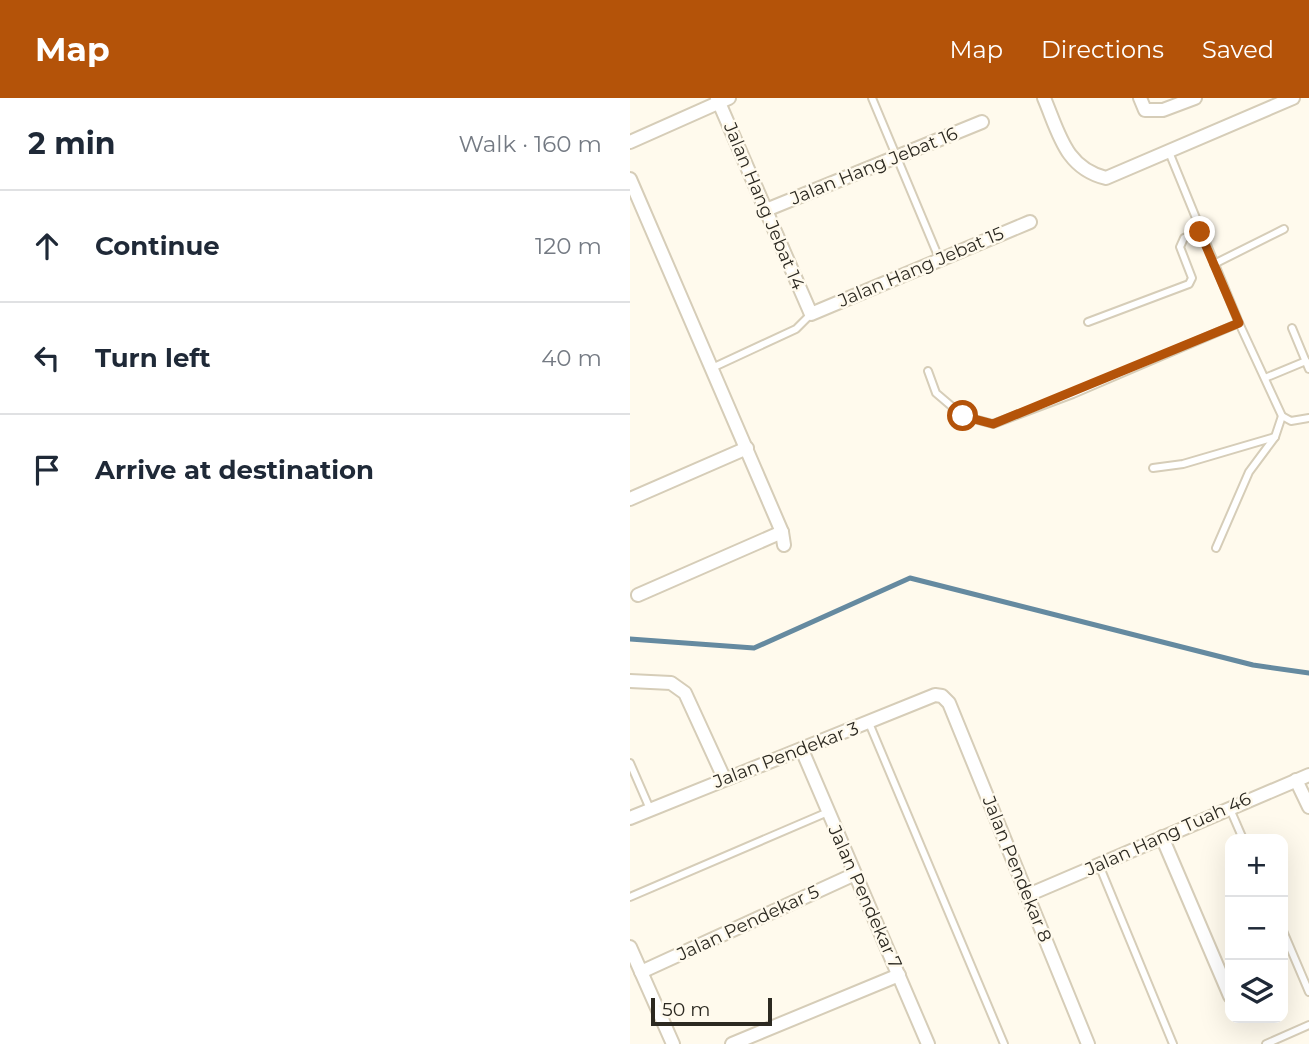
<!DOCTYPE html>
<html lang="en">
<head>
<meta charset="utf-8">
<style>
  body { margin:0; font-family:Montserrat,sans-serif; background:#f6f6f7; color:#1f2937 }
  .controls { position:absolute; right:21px; bottom:21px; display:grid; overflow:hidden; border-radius:14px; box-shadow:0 7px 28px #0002 }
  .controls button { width:63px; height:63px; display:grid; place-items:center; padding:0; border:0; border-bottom:2px solid #e0e1e3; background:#fff; color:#1f2937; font:35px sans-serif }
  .scale { position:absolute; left:21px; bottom:18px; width:121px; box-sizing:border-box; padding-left:7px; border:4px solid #2c2921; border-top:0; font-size:19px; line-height:24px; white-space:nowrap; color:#2c2921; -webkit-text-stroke:5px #fffaed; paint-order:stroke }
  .stop { position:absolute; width:21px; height:21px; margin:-16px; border:5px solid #b45309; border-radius:50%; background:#fff }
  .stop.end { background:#b45309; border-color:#fff; box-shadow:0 2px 7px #0008 }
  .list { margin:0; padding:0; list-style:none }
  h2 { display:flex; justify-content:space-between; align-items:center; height:91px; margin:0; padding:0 28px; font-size:30px }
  h2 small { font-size:23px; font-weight:400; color:#747a83 }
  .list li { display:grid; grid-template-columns:46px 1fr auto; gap:21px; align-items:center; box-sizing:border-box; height:112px; padding:0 28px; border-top:2px solid #e0e1e3 }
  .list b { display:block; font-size:26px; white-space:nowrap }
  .list em { font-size:23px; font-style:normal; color:#747a83 }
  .icon { flex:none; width:38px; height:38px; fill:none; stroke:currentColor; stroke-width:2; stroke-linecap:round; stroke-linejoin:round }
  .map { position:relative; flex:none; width:679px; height:946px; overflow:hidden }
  header { display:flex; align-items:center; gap:42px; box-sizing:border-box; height:98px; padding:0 35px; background:#b45309; color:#fff }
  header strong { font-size:33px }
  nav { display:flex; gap:38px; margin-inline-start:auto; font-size:24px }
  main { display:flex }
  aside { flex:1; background:#fff }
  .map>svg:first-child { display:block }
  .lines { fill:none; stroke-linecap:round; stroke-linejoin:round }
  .stream { stroke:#658aa0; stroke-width:5 }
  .service-casing { stroke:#d6cdb8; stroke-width:10 }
  .minor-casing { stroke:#d6cdb8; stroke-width:16 }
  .service { stroke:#fff; stroke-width:6 }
  .minor { stroke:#fff; stroke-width:12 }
  .route { stroke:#b45309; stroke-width:9 }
  .labels { text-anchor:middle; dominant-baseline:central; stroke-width:5; stroke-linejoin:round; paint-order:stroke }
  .street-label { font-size:18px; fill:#2c2921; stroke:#fffaed }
</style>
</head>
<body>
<header>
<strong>Map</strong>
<nav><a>Map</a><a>Directions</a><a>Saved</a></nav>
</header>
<main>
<aside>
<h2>2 min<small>Walk · 160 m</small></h2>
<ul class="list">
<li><svg class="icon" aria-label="ahead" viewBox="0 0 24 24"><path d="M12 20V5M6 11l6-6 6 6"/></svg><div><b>Continue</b></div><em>120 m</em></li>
<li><svg class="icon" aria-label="left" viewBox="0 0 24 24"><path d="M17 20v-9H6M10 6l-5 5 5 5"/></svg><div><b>Turn left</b></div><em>40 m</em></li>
<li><svg class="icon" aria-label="arrive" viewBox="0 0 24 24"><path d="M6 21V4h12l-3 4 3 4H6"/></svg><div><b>Arrive at destination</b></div></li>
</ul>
</aside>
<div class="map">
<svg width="679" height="946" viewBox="0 0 679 946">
  <rect width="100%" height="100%" fill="#fffaed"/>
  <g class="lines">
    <path class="stream" d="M 0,541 L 124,550 L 280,480 L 623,567 L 679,575"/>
    <g class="service-casing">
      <g id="service">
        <path d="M 242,0 L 309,160"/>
        <path d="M 539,54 L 609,225 L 652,318 L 661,323 L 679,320"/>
        <path d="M 584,166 L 654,131"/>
        <path d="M 458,224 L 559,186 L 562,180 L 550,149 L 554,140 L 570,134"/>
        <path d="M 662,230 L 679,271"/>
        <path d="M 82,270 L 166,231 L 181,216"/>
        <path d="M 298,273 L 306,295 L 333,318 L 363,326 L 443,296 L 609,225"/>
        <path d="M 635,280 L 676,263"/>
        <path d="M 523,370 L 553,366 L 645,339"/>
        <path d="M 586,450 L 619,374 L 645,339 L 652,318"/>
        <path d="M 239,625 L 374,946"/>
        <path d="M 0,665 L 20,711"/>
        <path d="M 600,711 L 613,741"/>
        <path d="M 469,767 L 543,946"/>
        <path d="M 0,799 L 198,714"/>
        <path d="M 653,833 L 679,894"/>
        <path d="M 636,946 L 679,927"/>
      </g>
    </g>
    <g class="minor-casing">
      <g id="minor">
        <path d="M 87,0 L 181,216 L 400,124"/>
        <path d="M 414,0 C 429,35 435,70 476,80 L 663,0"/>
        <path d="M 510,0 L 515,12 L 533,12 L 565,0"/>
        <path d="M 0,44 L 99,0"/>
        <path d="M 0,81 L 152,434 L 154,447"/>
        <path d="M 136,112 L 352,24"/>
        <path d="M 0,401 L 117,350"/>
        <path d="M 8,497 L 152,434"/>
        <path d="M 0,583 L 41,585 L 55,595 L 94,680"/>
        <path d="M 172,652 L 298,946"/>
        <path d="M 666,682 L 679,709"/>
        <path d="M 0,720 L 305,597 L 312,598 L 319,605 L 458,946"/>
        <path d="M 532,739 L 600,898"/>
        <path d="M 398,797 L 679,677"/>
        <path d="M 0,849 L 43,946"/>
        <path d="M 11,874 L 225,776"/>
        <path d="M 102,946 L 269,877"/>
      </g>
    </g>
    <use href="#service" class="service"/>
    <use href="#minor" class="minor"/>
  </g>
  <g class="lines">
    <path class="route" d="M 333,318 L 363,326 L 609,225 L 570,134"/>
  </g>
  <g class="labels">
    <g class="street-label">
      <text transform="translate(244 68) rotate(-22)">Jalan Hang Jebat 16</text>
      <text transform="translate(134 108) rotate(67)">Jalan Hang Jebat 14</text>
      <text transform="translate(291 169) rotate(-23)">Jalan Hang Jebat 15</text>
      <text transform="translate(156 657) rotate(-21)">Jalan Pendekar 3</text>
      <text transform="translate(538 736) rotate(-24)">Jalan Hang Tuah 46</text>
      <text transform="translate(387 771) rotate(68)">Jalan Pendekar 8</text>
      <text transform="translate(235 799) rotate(66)">Jalan Pendekar 7</text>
      <text transform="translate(118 825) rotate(-25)">Jalan Pendekar 5</text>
    </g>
  </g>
</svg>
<div class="controls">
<button>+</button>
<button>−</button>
<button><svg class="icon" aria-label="layers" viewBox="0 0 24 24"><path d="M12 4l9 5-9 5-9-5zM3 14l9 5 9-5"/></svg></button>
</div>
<div class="scale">50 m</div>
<div class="stop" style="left:333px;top:318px"></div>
<div class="stop end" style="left:570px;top:134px"></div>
</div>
</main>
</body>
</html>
